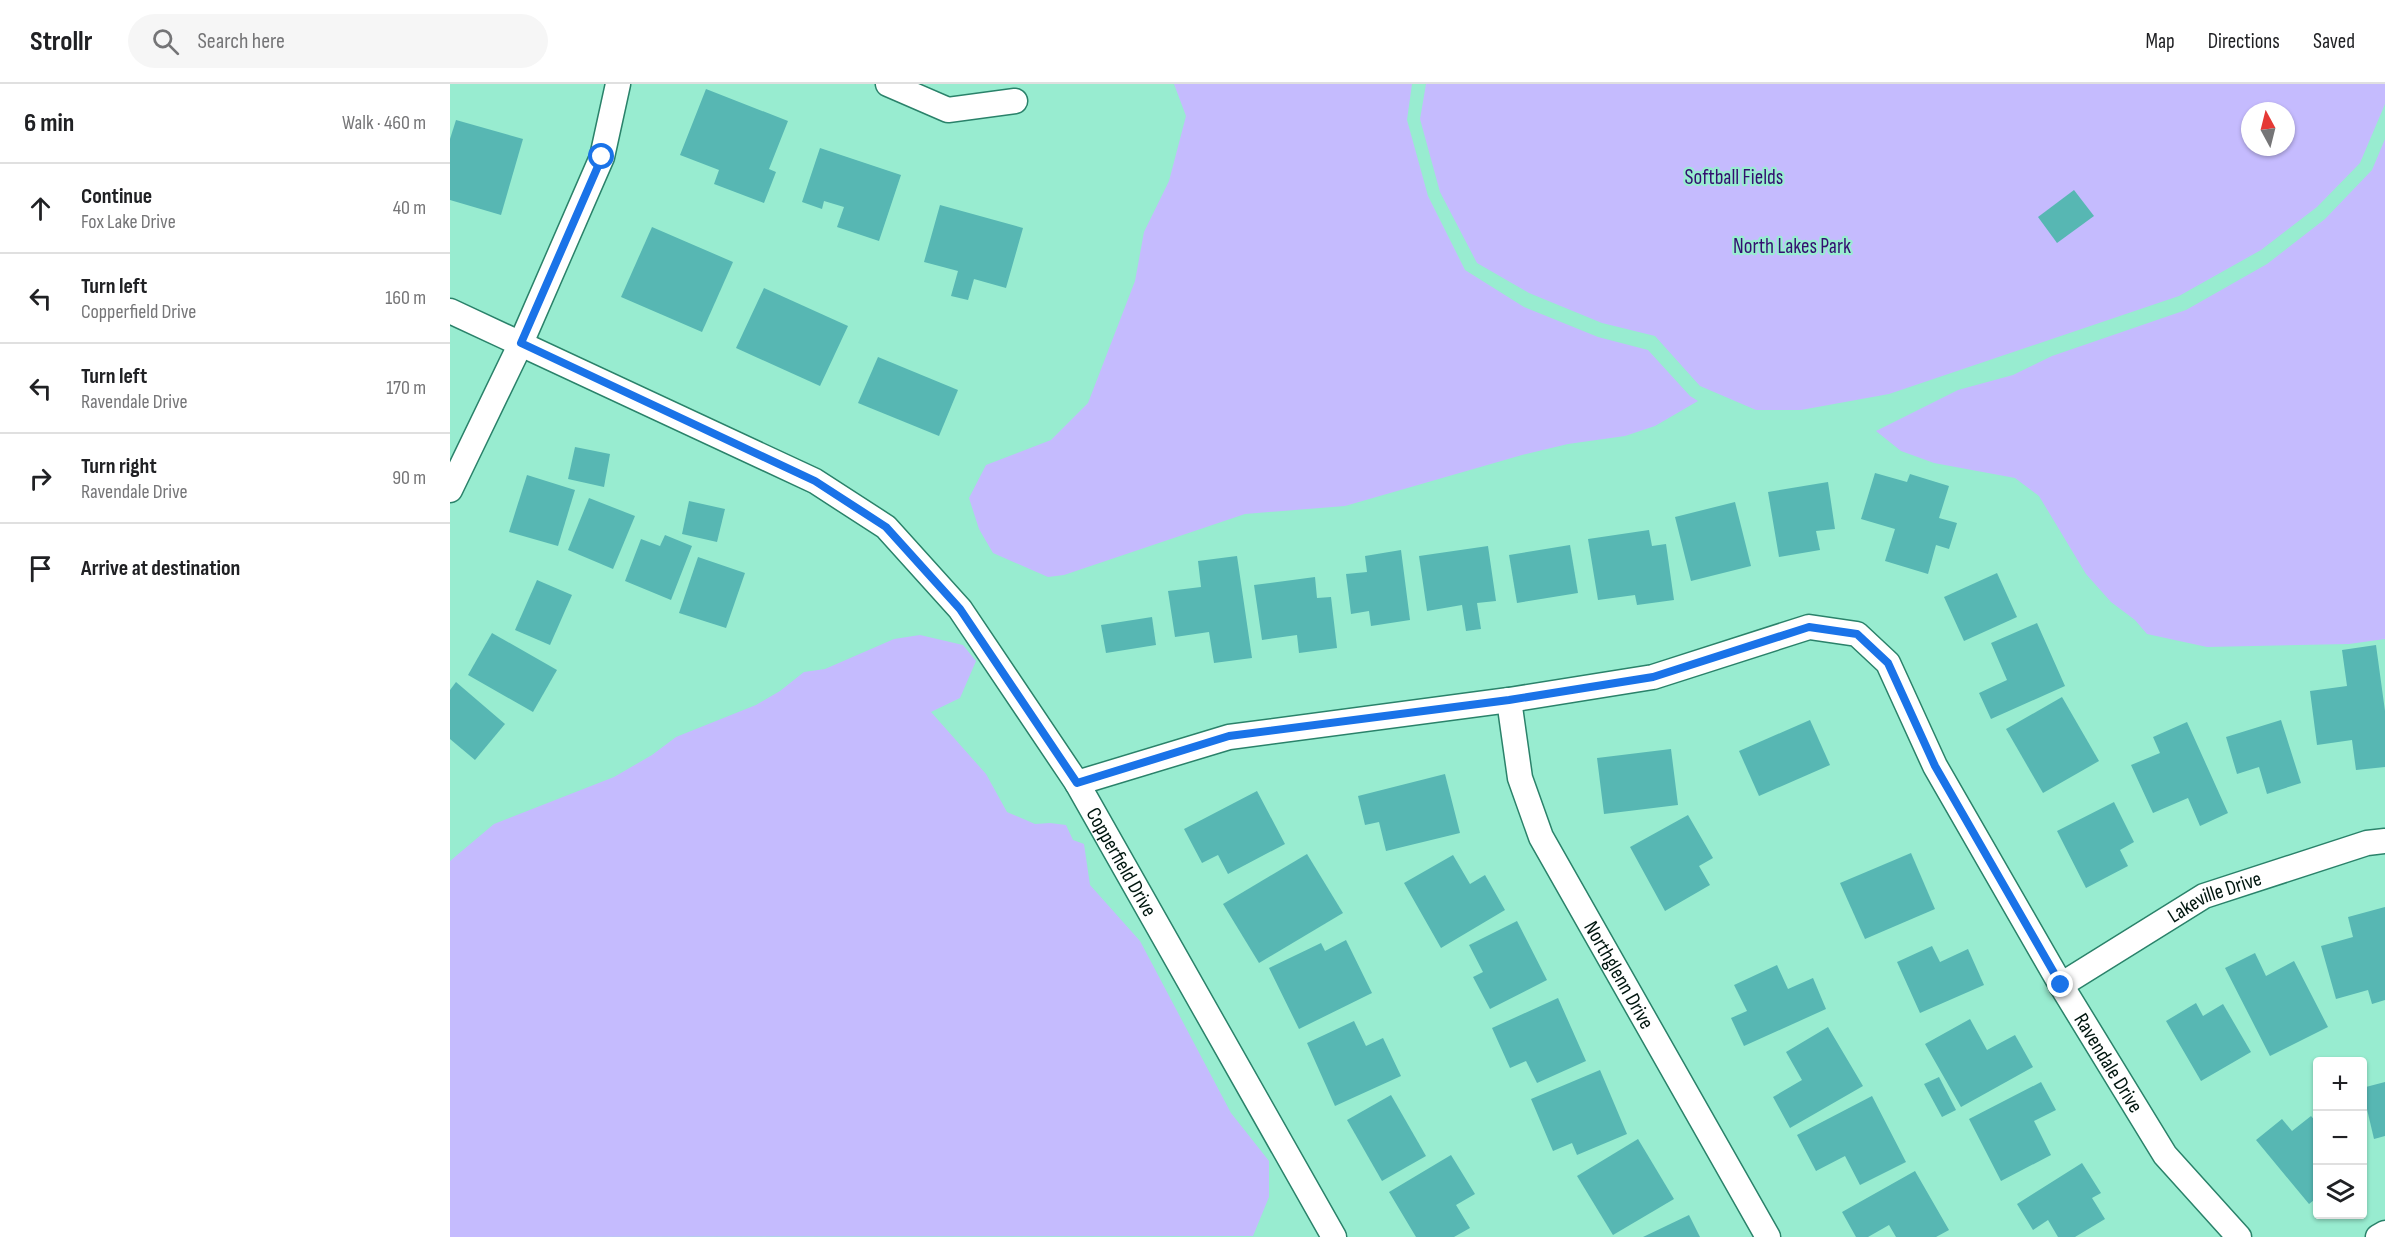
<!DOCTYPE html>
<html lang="en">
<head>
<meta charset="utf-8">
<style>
  body { margin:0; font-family:"Sofia Sans Condensed",sans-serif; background:#f6f6f6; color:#202124 }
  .controls { position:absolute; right:18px; bottom:18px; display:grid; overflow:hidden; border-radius:6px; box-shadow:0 2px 4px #0004 }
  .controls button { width:54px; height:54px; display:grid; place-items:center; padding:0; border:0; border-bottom:2px solid #e0e0e0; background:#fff; color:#202124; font:30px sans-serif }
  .compass { position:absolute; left:1791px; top:18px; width:54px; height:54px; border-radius:50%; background:#fff; box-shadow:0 2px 4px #0004; rotate:353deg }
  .stop { position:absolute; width:18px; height:18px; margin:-14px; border:4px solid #1a73e8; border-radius:50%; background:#fff }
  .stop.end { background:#1a73e8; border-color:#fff; box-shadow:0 2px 6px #0008 }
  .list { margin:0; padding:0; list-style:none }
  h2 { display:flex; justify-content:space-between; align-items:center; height:78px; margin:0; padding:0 24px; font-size:26px }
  h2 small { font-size:20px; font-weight:400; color:#757577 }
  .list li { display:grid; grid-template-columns:39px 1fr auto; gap:18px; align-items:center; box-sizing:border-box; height:90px; padding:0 24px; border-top:2px solid #e0e0e0 }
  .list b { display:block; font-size:22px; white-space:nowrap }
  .list p { margin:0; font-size:20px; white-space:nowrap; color:#757577 }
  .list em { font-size:20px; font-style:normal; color:#757577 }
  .icon { flex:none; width:33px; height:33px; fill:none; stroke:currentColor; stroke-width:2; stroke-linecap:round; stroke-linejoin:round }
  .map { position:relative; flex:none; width:1935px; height:1153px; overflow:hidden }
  header { display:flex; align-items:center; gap:36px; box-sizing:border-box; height:84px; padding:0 30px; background:#fff; border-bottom:2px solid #e0e0e0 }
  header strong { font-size:28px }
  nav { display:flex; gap:33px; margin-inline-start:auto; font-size:21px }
  .search { width:420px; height:54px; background:#f6f6f6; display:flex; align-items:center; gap:15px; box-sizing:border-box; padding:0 21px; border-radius:33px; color:#757577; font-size:22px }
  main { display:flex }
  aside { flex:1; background:#fff }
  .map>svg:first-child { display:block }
  .green { fill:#c5bbfe; fill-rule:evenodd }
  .building { fill:#57b7b3 }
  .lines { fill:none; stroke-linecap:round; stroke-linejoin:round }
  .street-casing { stroke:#2a826a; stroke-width:27 }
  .street { stroke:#fff; stroke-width:24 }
  .route { stroke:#1a73e8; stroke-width:8 }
  .labels { text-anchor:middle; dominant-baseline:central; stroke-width:4.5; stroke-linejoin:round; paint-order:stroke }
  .park-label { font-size:21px; fill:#330e6f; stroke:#98ecd0 }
  .street-label { font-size:21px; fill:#00160f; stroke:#98ecd0 }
</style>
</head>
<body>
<header>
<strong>Strollr</strong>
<div class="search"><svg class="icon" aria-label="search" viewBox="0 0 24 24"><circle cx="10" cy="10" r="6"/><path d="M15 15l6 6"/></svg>Search here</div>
<nav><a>Map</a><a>Directions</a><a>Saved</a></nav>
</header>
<main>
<aside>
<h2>6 min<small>Walk · 460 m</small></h2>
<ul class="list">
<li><svg class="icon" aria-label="ahead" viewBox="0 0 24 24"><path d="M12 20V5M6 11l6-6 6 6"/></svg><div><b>Continue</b><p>Fox Lake Drive</p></div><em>40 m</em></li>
<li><svg class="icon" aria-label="left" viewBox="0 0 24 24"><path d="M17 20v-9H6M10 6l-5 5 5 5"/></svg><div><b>Turn left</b><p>Copperfield Drive</p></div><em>160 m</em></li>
<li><svg class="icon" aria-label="left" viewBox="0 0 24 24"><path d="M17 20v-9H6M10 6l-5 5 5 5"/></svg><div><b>Turn left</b><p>Ravendale Drive</p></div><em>170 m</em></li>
<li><svg class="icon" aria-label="right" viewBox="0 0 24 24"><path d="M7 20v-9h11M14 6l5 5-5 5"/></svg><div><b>Turn right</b><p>Ravendale Drive</p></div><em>90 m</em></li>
<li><svg class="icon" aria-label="arrive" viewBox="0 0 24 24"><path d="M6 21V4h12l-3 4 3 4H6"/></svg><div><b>Arrive at destination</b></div></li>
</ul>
</aside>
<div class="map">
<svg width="1935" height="1153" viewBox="0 0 1935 1153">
  <rect width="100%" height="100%" fill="#98ecd0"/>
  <g class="green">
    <path d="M 724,0 L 962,0 L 957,36 L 978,112 L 1015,186 L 1074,223 L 1148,253 L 1198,266 L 1240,312 L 1248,317 L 1205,342 L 1175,352 L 1118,360 L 1072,371 L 895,422 L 795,430 L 614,491 L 598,493 L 543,469 L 529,445 L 519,414 L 536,381 L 601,356 L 638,319 L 685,197 L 694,148 L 719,97 L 736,32 Z"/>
    <path d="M 976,0 L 1935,0 L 1935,20 L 1910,79 L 1867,123 L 1811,166 L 1729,212 L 1439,310 L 1351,326 L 1306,326 L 1250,302 L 1205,252 L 1152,239 L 1079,209 L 1027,179 L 990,108 L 970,35 ZM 1800,27 L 1836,27 L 1836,63 L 1800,63 Z"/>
    <path d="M 1935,55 L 1935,555 L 1899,560 L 1757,563 L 1697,550 L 1685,536 L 1661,518 L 1636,490 L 1589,412 L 1565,394 L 1484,379 L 1451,367 L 1426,347 L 1508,306 L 1563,291 L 1602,272 L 1736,226 L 1817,180 L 1875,135 L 1922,86 Z"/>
    <path d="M 470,551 L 513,561 L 526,577 L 510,614 L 481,628 L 536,690 L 557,728 L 585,740 L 600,739 L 616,741 L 623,756 L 634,760 L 640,801 L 690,857 L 781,1029 L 819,1077 L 819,1113 L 803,1152 L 0,1153 L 0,777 L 44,740 L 164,693 L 202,671 L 226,653 L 306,621 L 330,607 L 354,588 L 375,585 L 444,555 Z"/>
  </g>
  <g class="building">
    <path d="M 256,5 L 338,37 L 319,85 L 326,88 L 314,119 L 264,100 L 269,86 L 230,71 Z"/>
    <path d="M 6,36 L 73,55 L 51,131 L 0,116 L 0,55 Z"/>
    <path d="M 370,64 L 451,91 L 429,157 L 387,143 L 394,123 L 374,117 L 372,125 L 352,118 Z"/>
    <path d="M 1624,106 L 1644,132 L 1607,159 L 1588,133 Z"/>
    <path d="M 490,121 L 573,144 L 556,204 L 524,195 L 518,216 L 501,212 L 508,187 L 474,178 Z"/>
    <path d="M 202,143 L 283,178 L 252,248 L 171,213 Z"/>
    <path d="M 314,204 L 398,242 L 370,302 L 286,264 Z"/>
    <path d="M 428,273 L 508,306 L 489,352 L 408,319 Z"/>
    <path d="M 125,363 L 160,370 L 154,403 L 118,395 Z"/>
    <path d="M 1425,389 L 1457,398 L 1460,390 L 1499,402 L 1489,434 L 1507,439 L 1499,465 L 1486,461 L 1478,490 L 1435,477 L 1445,445 L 1411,435 Z"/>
    <path d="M 77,391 L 125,406 L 108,462 L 59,448 Z"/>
    <path d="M 1378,398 L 1385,445 L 1366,447 L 1370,466 L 1329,473 L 1318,408 Z"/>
    <path d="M 139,414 L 185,432 L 163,485 L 118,466 Z"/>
    <path d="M 239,417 L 275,425 L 267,458 L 232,450 Z"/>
    <path d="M 1285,418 L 1301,482 L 1241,497 L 1225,433 Z"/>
    <path d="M 1199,446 L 1202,462 L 1216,460 L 1224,516 L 1187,521 L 1185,511 L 1148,516 L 1138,455 Z"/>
    <path d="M 215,451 L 242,462 L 221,516 L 175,497 L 191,455 L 210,462 Z"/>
    <path d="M 1120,461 L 1128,509 L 1067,519 L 1059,471 Z"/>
    <path d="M 1038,462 L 1046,517 L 1027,519 L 1031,545 L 1016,547 L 1012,521 L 977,527 L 969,472 Z"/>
    <path d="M 951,466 L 960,536 L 921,542 L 919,527 L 901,530 L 896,490 L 917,488 L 915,472 Z"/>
    <path d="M 787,472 L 802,574 L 764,579 L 759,548 L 725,553 L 718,507 L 751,503 L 748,477 Z"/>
    <path d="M 248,473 L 295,489 L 276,544 L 229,529 Z"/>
    <path d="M 1547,489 L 1567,533 L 1514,557 L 1494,513 Z"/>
    <path d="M 865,493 L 867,514 L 881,513 L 887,564 L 849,569 L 847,551 L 812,556 L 804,501 Z"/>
    <path d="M 87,496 L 122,511 L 100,561 L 65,546 Z"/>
    <path d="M 702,533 L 706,561 L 656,569 L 651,541 Z"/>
    <path d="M 1587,539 L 1615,602 L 1541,635 L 1529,609 L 1557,596 L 1541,559 Z"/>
    <path d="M 42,549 L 107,586 L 83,628 L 18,591 Z"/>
    <path d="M 1926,561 L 1935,627 L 1935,683 L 1906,686 L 1902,656 L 1867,661 L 1860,607 L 1897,602 L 1892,566 Z"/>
    <path d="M 6,598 L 55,640 L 25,676 L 0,655 L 0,606 Z"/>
    <path d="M 1612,613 L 1649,677 L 1593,709 L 1556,645 Z"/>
    <path d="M 1360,636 L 1380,681 L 1309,712 L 1289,667 Z"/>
    <path d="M 1831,636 L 1851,699 L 1817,710 L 1809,683 L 1787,690 L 1776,653 Z"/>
    <path d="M 1737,638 L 1778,729 L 1750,742 L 1738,714 L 1703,729 L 1681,681 L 1710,669 L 1703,653 Z"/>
    <path d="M 1221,665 L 1228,721 L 1154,730 L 1147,674 Z"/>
    <path d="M 995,690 L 1010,749 L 936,767 L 929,738 L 915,741 L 908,712 Z"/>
    <path d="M 807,707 L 835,760 L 778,790 L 768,771 L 752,779 L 734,745 Z"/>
    <path d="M 1664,718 L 1684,758 L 1670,766 L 1678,782 L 1636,804 L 1607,747 Z"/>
    <path d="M 1238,731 L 1263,774 L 1249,782 L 1260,801 L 1215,827 L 1180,763 Z"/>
    <path d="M 1461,769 L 1485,825 L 1415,855 L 1390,799 Z"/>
    <path d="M 857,770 L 893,829 L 809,879 L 773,820 Z"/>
    <path d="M 1003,771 L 1020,800 L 1035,791 L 1055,826 L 991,864 L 954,799 Z"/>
    <path d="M 1935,823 L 1935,916 L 1922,920 L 1918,906 L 1886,915 L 1871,862 L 1903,853 L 1898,833 Z"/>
    <path d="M 1067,837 L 1097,896 L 1040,925 L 1023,893 L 1033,888 L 1019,861 Z"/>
    <path d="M 896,856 L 922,909 L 849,945 L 819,884 L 871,859 L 875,867 Z"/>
    <path d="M 1482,862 L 1490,878 L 1518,865 L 1534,901 L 1470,929 L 1447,878 Z"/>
    <path d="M 1805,869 L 1816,892 L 1844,877 L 1878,943 L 1820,972 L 1775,884 Z"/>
    <path d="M 1327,881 L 1338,905 L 1363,894 L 1376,925 L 1294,962 L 1281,934 L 1297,927 L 1284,901 Z"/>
    <path d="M 1108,914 L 1136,977 L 1087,999 L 1076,977 L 1060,984 L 1042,944 Z"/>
    <path d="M 1746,919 L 1753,932 L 1773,920 L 1801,968 L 1751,997 L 1716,937 Z"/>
    <path d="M 1520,935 L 1537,966 L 1565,951 L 1583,983 L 1511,1023 L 1475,960 Z"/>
    <path d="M 904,937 L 916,962 L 933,954 L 951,992 L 885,1022 L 857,959 Z"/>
    <path d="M 1378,943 L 1413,1002 L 1340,1044 L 1323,1013 L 1352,996 L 1336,968 Z"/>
    <path d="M 1150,986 L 1177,1050 L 1127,1071 L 1122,1059 L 1103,1067 L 1081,1015 Z"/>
    <path d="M 1489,993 L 1506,1026 L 1492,1033 L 1474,1000 Z"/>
    <path d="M 1591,998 L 1606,1026 L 1584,1037 L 1601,1071 L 1551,1097 L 1519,1035 Z"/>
    <path d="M 1935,998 L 1935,1052 L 1924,1055 L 1912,1004 Z"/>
    <path d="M 941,1011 L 976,1072 L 932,1097 L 897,1036 Z"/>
    <path d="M 1422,1012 L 1456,1078 L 1410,1101 L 1395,1072 L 1366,1087 L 1347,1051 Z"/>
    <path d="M 1861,1032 L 1868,1040 L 1868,1113 L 1859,1120 L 1806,1056 L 1832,1035 L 1842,1047 Z"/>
    <path d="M 1188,1055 L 1224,1115 L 1163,1151 L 1127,1092 Z"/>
    <path d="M 1001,1071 L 1025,1110 L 1006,1121 L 1020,1144 L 1004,1153 L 966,1153 L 939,1108 Z"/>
    <path d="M 1632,1079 L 1651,1109 L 1642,1114 L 1655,1135 L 1625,1153 L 1608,1153 L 1598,1136 L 1583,1146 L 1567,1120 Z"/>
    <path d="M 1465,1087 L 1499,1146 L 1486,1153 L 1446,1153 L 1439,1141 L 1418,1153 L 1406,1153 L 1392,1128 Z"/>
    <path d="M 1239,1131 L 1250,1153 L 1193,1153 Z"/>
  </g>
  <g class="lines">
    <g class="street-casing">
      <g id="street">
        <path d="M 438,0 L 498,26 L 565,17"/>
        <path id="s1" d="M 0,227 L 365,397 L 436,443 L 510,525 L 627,699 L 884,1153"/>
        <path d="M 0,406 L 71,259 L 152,73 L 168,0"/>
        <path id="s2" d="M 1059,616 L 1070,694 L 1091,753 L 1318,1153"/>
        <path id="s3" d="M 627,699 L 779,653 L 1059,616 L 1203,593 L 1359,543 L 1407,550 L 1438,579 L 1485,682 L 1611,901 L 1715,1071 L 1789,1153"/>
        <path id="s4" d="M 1611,901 L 1754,812 L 1917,759 L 1935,757"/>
        <path d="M 1928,1153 L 1935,1149"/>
      </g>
    </g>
    <use href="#street" class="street"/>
  </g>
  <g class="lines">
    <path class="route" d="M 152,73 L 71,259 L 365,397 L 436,443 L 510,525 L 627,699 L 779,652 L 1059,616 L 1203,593 L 1359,543 L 1407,550 L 1438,579 L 1485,682 L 1611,901"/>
  </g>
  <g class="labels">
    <g class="park-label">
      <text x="1284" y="93">Softball Fields</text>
      <text x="1342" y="162">North Lakes Park</text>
    </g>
    <g class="street-label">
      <text stroke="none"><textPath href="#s1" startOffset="898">Copperfield Drive</textPath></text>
      <text stroke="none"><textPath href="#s4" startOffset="178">Lakeville Drive</textPath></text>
      <text stroke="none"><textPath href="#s2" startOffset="300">Northglenn Drive</textPath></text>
      <text stroke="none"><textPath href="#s3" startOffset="1299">Ravendale Drive</textPath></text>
    </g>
  </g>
</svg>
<div class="controls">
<button>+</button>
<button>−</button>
<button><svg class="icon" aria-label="layers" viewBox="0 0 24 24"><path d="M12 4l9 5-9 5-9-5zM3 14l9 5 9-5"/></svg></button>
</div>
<svg class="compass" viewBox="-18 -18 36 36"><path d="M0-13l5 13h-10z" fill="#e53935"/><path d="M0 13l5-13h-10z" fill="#757577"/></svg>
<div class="stop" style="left:152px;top:73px"></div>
<div class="stop end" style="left:1611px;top:901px"></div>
</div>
</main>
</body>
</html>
